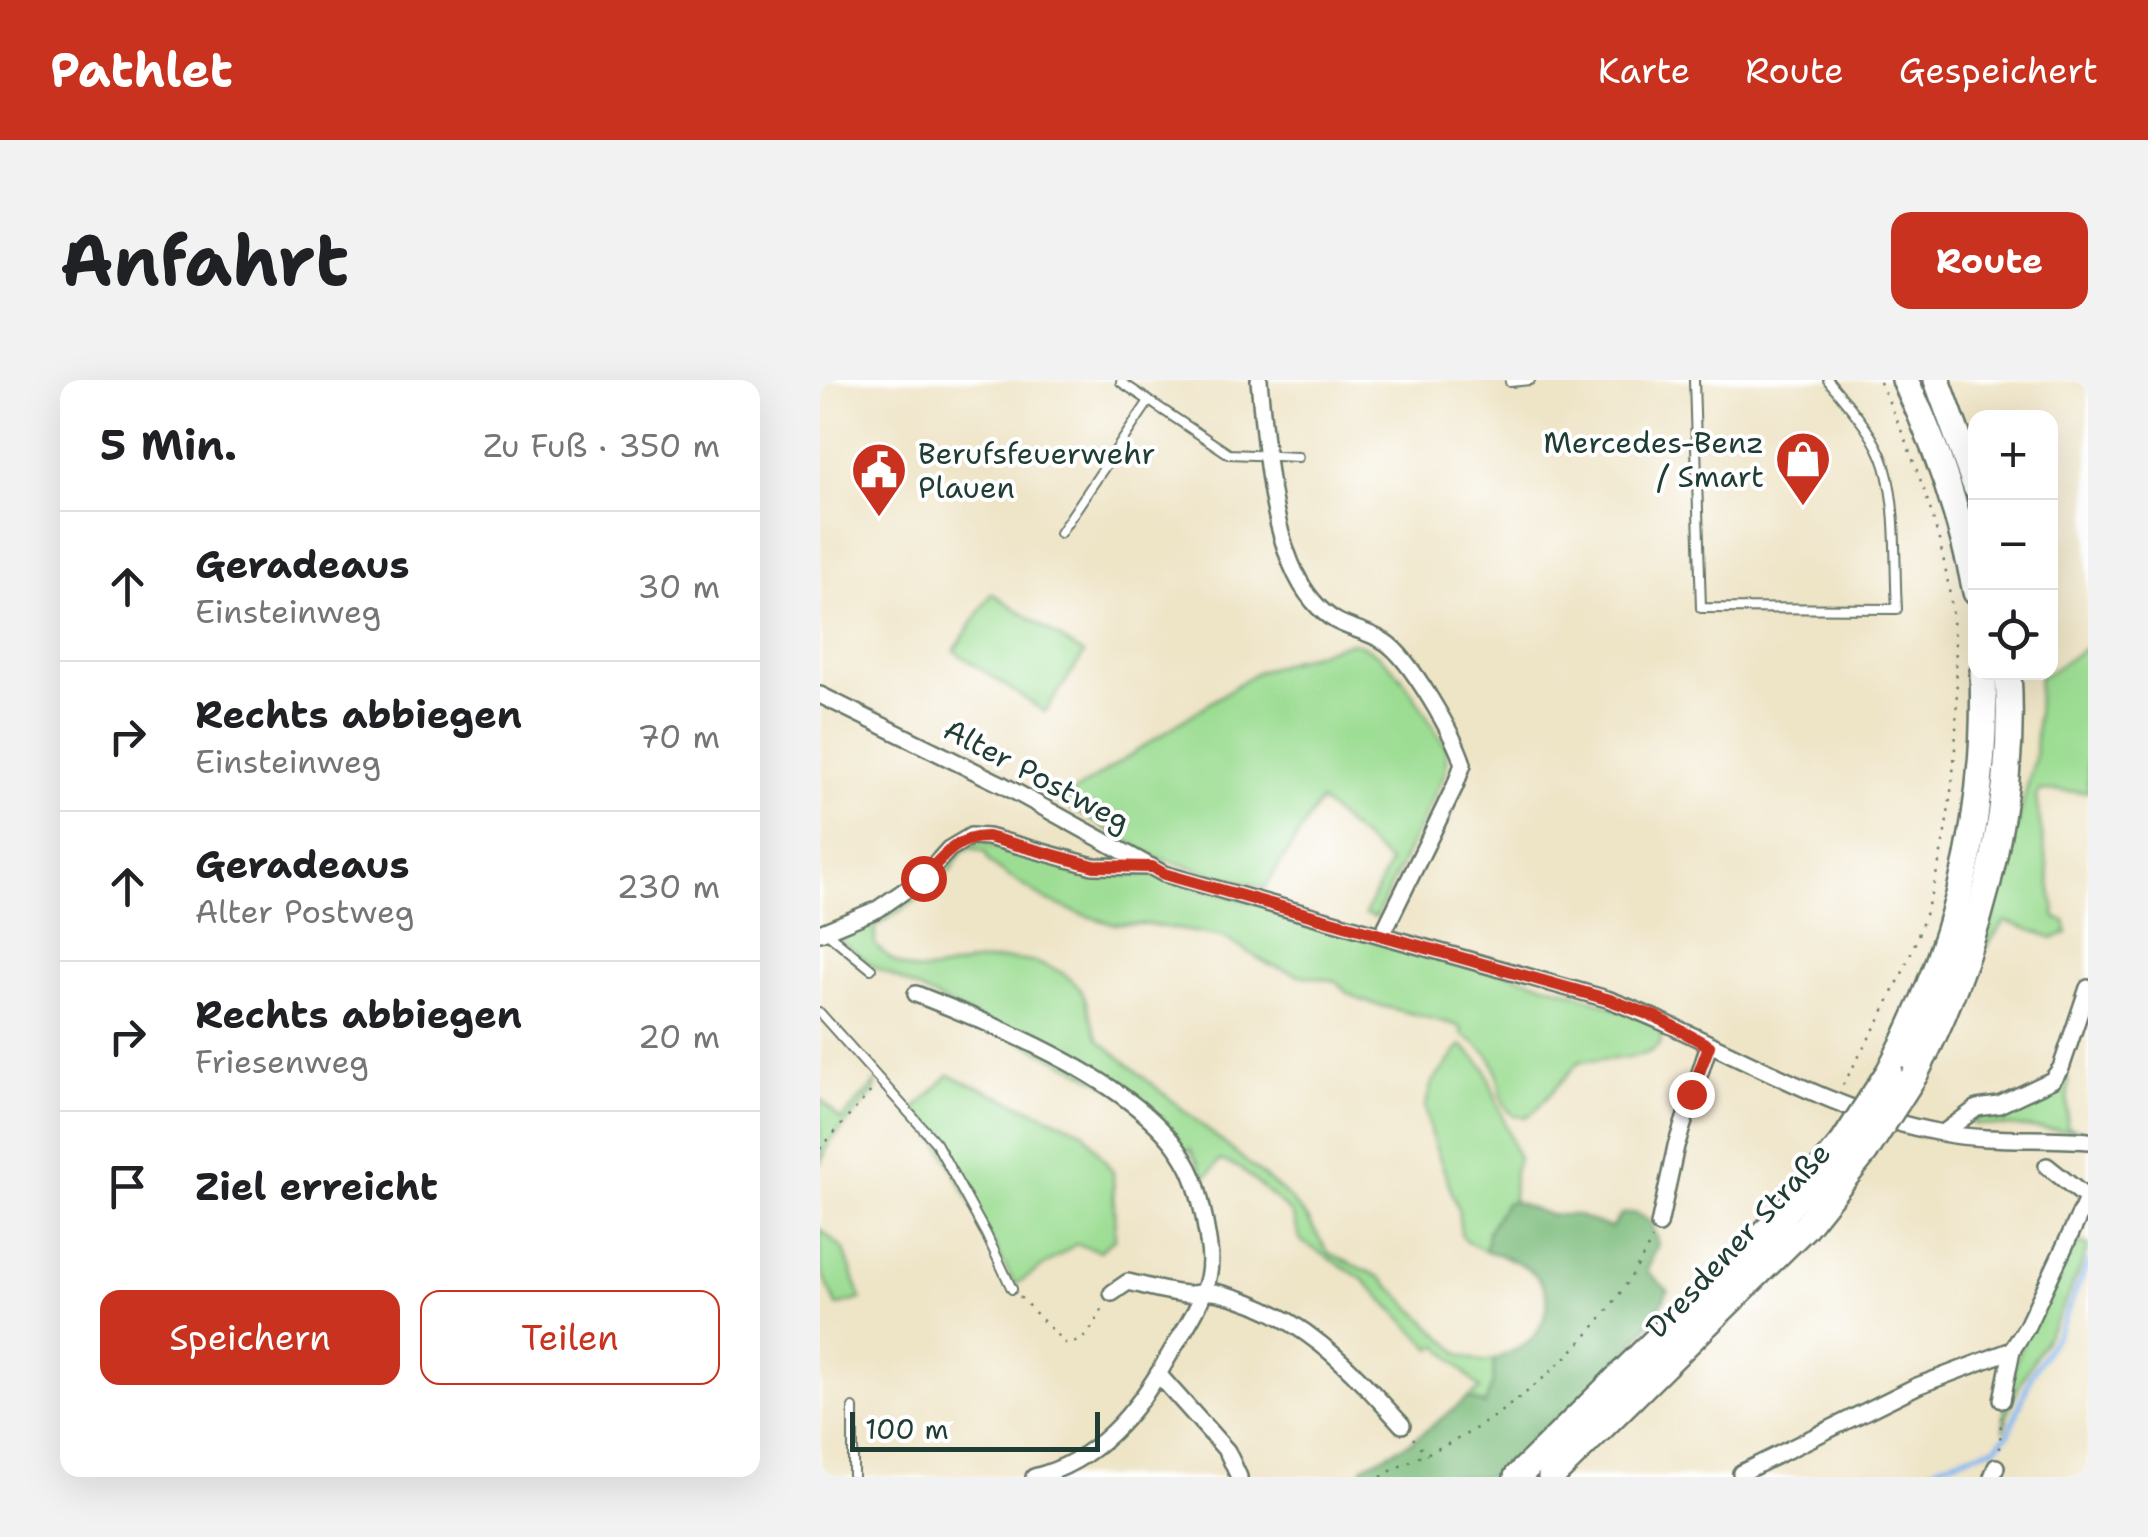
<!DOCTYPE html>
<html lang="de">
<head>
<meta charset="utf-8">
<style>
  body { margin:0; font-family:"Shantell Sans",sans-serif; background:#f2f2f2; color:#202124 }
  .controls { position:absolute; right:30px; top:30px; display:grid; overflow:hidden; border-radius:20px; box-shadow:0 10px 40px #0002 }
  .controls button { width:90px; height:90px; display:grid; place-items:center; padding:0; border:0; border-bottom:2px solid #e0e0e0; background:#fff; color:#202124; font:50px sans-serif }
  .scale { position:absolute; left:30px; bottom:25px; width:250px; box-sizing:border-box; padding-left:10px; border:5px solid #1f3d34; border-top:0; font-size:28px; line-height:35px; white-space:nowrap; color:#1f3d34; -webkit-text-stroke:8px #fff; paint-order:stroke }
  .stop { position:absolute; width:30px; height:30px; margin:-22px; border:8px solid #c8321e; border-radius:50%; background:#fff }
  .stop.end { background:#c8321e; border-color:#fff; box-shadow:0 2px 10px #0008 }
  .list { margin:0; padding:0; list-style:none }
  h2 { display:flex; justify-content:space-between; align-items:center; height:130px; margin:0; padding:0 40px; font-size:42px }
  h2 small { font-size:32px; font-weight:400; color:#757577 }
  .list li { display:grid; grid-template-columns:65px 1fr auto; gap:30px; align-items:center; box-sizing:border-box; height:150px; padding:0 40px; border-top:2px solid #e0e0e0 }
  .list b { display:block; font-size:38px; white-space:nowrap }
  .list p { margin:0; font-size:32px; white-space:nowrap; color:#757577 }
  .list em { font-size:32px; font-style:normal; color:#757577 }
  .actions { display:flex; gap:20px; padding:30px 40px }
  .actions a { flex:1; padding:22px 0; border:2px solid #c8321e; border-radius:20px; text-align:center; font-size:35px; color:#c8321e }
  .actions .main { background:#c8321e; color:#fff }
  .icon { flex:none; width:55px; height:55px; fill:none; stroke:currentColor; stroke-width:2; stroke-linecap:round; stroke-linejoin:round }
  .map { position:relative; flex:none; width:1268px; height:1097px; overflow:hidden; border-radius:20px }
  header { display:flex; align-items:center; gap:60px; box-sizing:border-box; height:140px; padding:0 50px; background:#c8321e; color:#fff }
  header strong { font-size:48px }
  nav { display:flex; gap:55px; margin-inline-start:auto; font-size:35px }
  .intro { display:flex; align-items:center; justify-content:space-between; box-sizing:border-box; height:240px; padding:0 60px }
  h1 { margin:0; font-size:70px }
  .button { padding:25px 45px; border-radius:20px; background:#c8321e; color:#fff; font-size:35px; font-weight:700 }
  main { display:flex; gap:60px; padding:0 60px }
  aside { flex:1; background:#fff; border-radius:20px; box-shadow:0 10px 40px #0002 }
  .map>svg:first-child { display:block }
  .green { fill:#9cdd93; stroke:#5e8d64; stroke-width:2.5 }
  .forest { fill:#7dbc7d; stroke:#4e7c58; stroke-width:2.5 }
  .lines { fill:none; stroke-linecap:round; stroke-linejoin:round }
  .stream { stroke:#84b8f2; stroke-width:5 }
  .lane-casing { stroke:#677767; stroke-width:12 }
  .street-casing { stroke:#677767; stroke-width:20 }
  .primary-casing { stroke:#677767; stroke-width:30 }
  .path { stroke:#677767; stroke-width:2.5; stroke-dasharray:2.5 8; stroke-linecap:butt }
  .lane { stroke:#fff; stroke-width:8 }
  .street { stroke:#fff; stroke-width:15 }
  .primary { stroke:#fff; stroke-width:25 }
  .primary-bridge-casing { stroke:#677767; stroke-width:30; stroke-linecap:butt }
  .primary-bridge { stroke:#fff; stroke-width:25 }
  .route { stroke:#c8321e; stroke-width:12 }
  .labels { text-anchor:middle; dominant-baseline:central; stroke-width:8; stroke-linejoin:round; paint-order:stroke }
  .poi-label { font-size:30px; fill:#1f3d34; stroke:#fff; text-anchor:end }
  .street-label { font-size:30px; fill:#1f3d34; stroke:#fff }
</style>
</head>
<body>
<header>
<strong>Pathlet</strong>
<nav><a>Karte</a><a>Route</a><a>Gespeichert</a></nav>
</header>
<div class="intro"><h1>Anfahrt</h1><a class="button">Route</a></div>
<main>
<aside>
<h2>5 Min.<small>Zu Fuß · 350 m</small></h2>
<ul class="list">
<li><svg class="icon" aria-label="ahead" viewBox="0 0 24 24"><path d="M12 20V5M6 11l6-6 6 6"/></svg><div><b>Geradeaus</b><p>Einsteinweg</p></div><em>30 m</em></li>
<li><svg class="icon" aria-label="right" viewBox="0 0 24 24"><path d="M7 20v-9h11M14 6l5 5-5 5"/></svg><div><b>Rechts abbiegen</b><p>Einsteinweg</p></div><em>70 m</em></li>
<li><svg class="icon" aria-label="ahead" viewBox="0 0 24 24"><path d="M12 20V5M6 11l6-6 6 6"/></svg><div><b>Geradeaus</b><p>Alter Postweg</p></div><em>230 m</em></li>
<li><svg class="icon" aria-label="right" viewBox="0 0 24 24"><path d="M7 20v-9h11M14 6l5 5-5 5"/></svg><div><b>Rechts abbiegen</b><p>Friesenweg</p></div><em>20 m</em></li>
<li><svg class="icon" aria-label="arrive" viewBox="0 0 24 24"><path d="M6 21V4h12l-3 4 3 4H6"/></svg><div><b>Ziel erreicht</b></div></li>
</ul>
<div class="actions"><a class="main">Speichern</a><a>Teilen</a></div>
</aside>
<div class="map">
<svg width="1268" height="1097" viewBox="0 0 1268 1097">
  <rect width="100%" height="100%" fill="#fff"/>
  <filter id="ink" filterUnits="userSpaceOnUse"><feTurbulence type="fractalNoise" baseFrequency=".01" numOctaves="2"/><feDisplacementMap in="SourceGraphic" scale="20" xChannelSelector="R" yChannelSelector="G"/><feConvolveMatrix kernelMatrix="1 2 1 2 8 2 1 2 1" color-interpolation-filters="sRGB"/></filter>
  <filter id="wash" filterUnits="userSpaceOnUse"><feTurbulence type="fractalNoise" baseFrequency=".0048" numOctaves="4" result="noise"/><feDisplacementMap in="SourceGraphic" scale="40" xChannelSelector="R" yChannelSelector="G"/><feGaussianBlur stdDeviation="2.25" result="paint"/><feColorMatrix in="noise" values="0 0 0 0 0 0 0 0 0 0 0 0 0 0 0 0 0 1.4 0 .05"/><feComposite in="paint" operator="in"/></filter>
  <g filter="url(#wash)">
    <rect width="100%" height="100%" fill="#eee4c6"/>
    <g class="green">
      <path d="M 172,213 L 264,274 L 225,332 L 134,271 Z"/>
      <path d="M 531,262 C 578,273 600,329 626,367 L 626,391 L 556,537 L 545,534 L 570,483 L 500,421 L 445,508 L 338,478 L 239,422 L 437,292 Z"/>
      <path d="M 1268,266 L 1268,412 L 1219,410 L 1216,418 L 1236,538 L 1245,541 L 1248,553 L 1233,558 L 1185,541 L 1164,570 L 1215,377 L 1219,297 L 1230,292 Z"/>
      <path d="M 162,462 L 284,495 L 333,494 L 749,611 L 835,643 C 865,684 775,678 759,682 L 714,732 L 705,737 L 694,736 C 666,712 697,684 642,655 L 642,649 L 636,645 L 543,621 L 526,612 L 516,601 L 479,595 L 448,584 L 403,557 L 327,544 L 293,544 L 260,534 L 226,520 L 185,494 L 170,483 L 165,472 L 152,468 L 143,471 L 130,491 L 105,515 L 55,547 L 55,565 C 66,575 78,587 93,590 C 112,594 136,585 155,582 C 189,576 240,579 261,611 C 269,622 270,646 280,661 L 464,813 L 488,839 L 508,873 L 560,897 L 641,975 L 662,982 L 674,980 L 673,1002 L 665,1025 L 648,1018 L 660,1009 L 619,965 L 612,969 L 544,900 L 481,861 L 472,834 L 420,788 L 400,780 L 389,794 L 380,798 L 378,794 L 382,791 L 370,769 L 364,772 L 299,711 L 53,586 L 14,555 C 62,538 105,509 139,471 L 149,464 Z"/>
      <path d="M 642,665 L 665,688 L 698,779 L 694,791 L 693,821 L 685,823 L 668,851 L 666,871 L 645,861 L 641,854 L 638,829 L 611,755 L 605,727 L 612,703 Z"/>
      <path d="M 129,695 L 263,751 L 293,792 L 295,858 L 280,871 L 256,864 L 195,905 L 119,762 L 94,730 Z"/>
      <path d="M 1239,697 L 1248,698 L 1247,747 L 1268,752 L 1153,744 L 1158,733 L 1222,715 Z"/>
      <path d="M 56,702 L 54,712 L 9,763 L 0,785 L 0,718 L 21,740 Z"/>
      <path d="M 0,849 L 24,870 L 41,919 L 17,926 L 0,888 Z"/>
      <path d="M 1252,863 L 1268,865 L 1268,870 C 1258,892 1249,915 1238,936 C 1219,975 1191,1008 1184,1051 C 1182,984 1223,922 1252,863 Z"/>
    </g>
    <path class="forest" d="M 693,821 L 729,835 L 756,835 L 791,848 L 801,834 L 815,833 L 830,841 L 838,864 L 827,891 L 848,910 C 823,974 725,1050 673,1097 L 541,1095 L 544,1086 L 591,1062 L 648,1018 L 665,1025 L 673,1002 L 674,980 C 685,974 700,969 710,961 C 717,954 723,942 726,933 C 736,896 695,878 666,871 L 668,851 L 685,823 Z"/>
    <g class="lines">
      <path class="stream" d="M 1100,1097 L 1120,1085 L 1175,1067 L 1189,1053 L 1212,994 L 1238,952 L 1268,883"/>
    </g>
  </g>
  <g filter="url(#ink)">
    <g class="lines">
      <g class="lane-casing">
        <g id="lane">
          <path d="M 874,0 L 881,228 L 1077,229 C 1074,183 1078,130 1065,86 C 1056,55 1028,25 1008,0"/>
          <path d="M 301,2 L 409,74 L 478,77"/>
          <path d="M 690,2 L 710,0"/>
          <path d="M 240,153 L 329,21"/>
          <path d="M 6,552 L 51,589"/>
          <path d="M 0,633 L 116,763 L 166,854 L 192,909"/>
          <path d="M 33,1028 L 33,1097"/>
        </g>
      </g>
      <g class="street-casing">
        <g id="street">
          <path d="M 439,0 C 445,62 451,173 493,221 C 518,251 538,245 565,262 C 590,278 634,355 643,384 L 635,406 L 562,555"/>
          <path d="M 0,315 L 183,405 L 344,494 L 787,619 C 898,660 1003,732 1122,753 C 1170,762 1220,757 1268,761"/>
          <path d="M 0,553 L 58,529 L 103,498 L 129,469 L 151,456 L 168,457 L 273,486 L 332,487"/>
          <path d="M 96,614 C 177,646 327,705 368,786 C 377,802 380,820 384,837 C 387,857 393,878 388,898 C 382,926 361,954 347,979 C 317,1032 276,1082 214,1097"/>
          <path d="M 1123,753 L 1157,728 L 1179,725 L 1232,700 L 1241,688 L 1268,608"/>
          <path d="M 1227,786 L 1267,818"/>
          <path d="M 839,845 L 856,766 L 889,665"/>
          <path d="M 292,913 L 308,902 C 327,906 348,913 368,914 C 379,914 388,910 399,913 C 478,931 530,987 582,1045"/>
          <path d="M 1192,970 L 1206,948 L 1268,817"/>
          <path d="M 338,994 L 407,1071 L 419,1097"/>
          <path d="M 1182,1020 L 1192,970"/>
          <path d="M 921,1093 L 1097,1006 L 1192,970"/>
          <path d="M 1172,1097 L 1176,1087"/>
        </g>
      </g>
      <g class="primary-casing">
        <g id="primary">
          <path d="M 1085,0 C 1118,69 1141,138 1156,212"/>
          <path d="M 1117,0 L 1156,107"/>
          <path d="M 1069,692 C 1137,566 1168,435 1163,292"/>
          <path d="M 1095,694 C 1158,570 1197,434 1188,292"/>
          <path d="M 697,1097 L 960,838 L 1023,763"/>
          <path d="M 731,1097 L 985,847 L 1045,772"/>
        </g>
      </g>
      <g class="path">
        <path d="M 1023,705 C 1050,656 1079,607 1098,555 C 1141,439 1150,268 1116,149 C 1102,98 1081,48 1059,0"/>
        <path d="M 0,769 L 52,710"/>
        <path d="M 200,917 L 245,963 C 267,965 273,944 283,928"/>
        <path d="M 593,1058 L 607,1075"/>
        <path d="M 1180,1069 L 1181,1037"/>
        <path d="M 561,1097 C 589,1079 622,1069 650,1052 C 725,1006 794,938 832,859"/>
      </g>
      <use href="#lane" class="lane"/>
      <use href="#street" class="street"/>
      <use href="#primary" class="primary"/>
      <g class="primary-bridge-casing">
        <g id="primary-bridge">
          <path d="M 1023,763 L 1069,692"/>
          <path d="M 1045,772 L 1095,694"/>
        </g>
      </g>
      <use href="#primary-bridge" class="primary-bridge"/>
    </g>
  </g>
  <g class="lines" filter="url(#ink)">
    <path class="route" d="M 103,498 C 122,477 137,456 168,457 L 274,486 L 332,487 L 344,494 L 787,619 L 836,637 L 889,666 L 871,714"/>
  </g>
  <defs>
    <g id="shop-pin" transform="scale(2.875)"><path d="M0 17L-7.5 6A9.5 9.5 0 1 1 7.5 6Z" fill="#c8321e" stroke="#fff"/><path d="M-5-2.5h2.3a2.7 3.5 0 0 1 5.4 0H5L5.5 6h-11ZM-1.5-2.5h3a1.5 2.3 0 0 0-3 0Z" fill="#fff"/></g>
    <g id="civic-pin" transform="scale(2.875)"><path d="M0 17L-7.5 6A9.5 9.5 0 1 1 7.5 6Z" fill="#c8321e" stroke="#fff"/><path d="M-.6-6.5H3V-4.5H.6V-3L4-1V1h2V6H-6V1h2V-1L-.6-3ZM-1.2 2.5V6h2.4V2.5Z" fill="#fff"/></g>
  </defs>
  <g fill-rule="evenodd">
    <use href="#shop-pin" x="983" y="79"/>
    <use href="#civic-pin" x="59" y="90"/>
  </g>
  <g class="labels">
    <g class="poi-label">
      <text x="944" y="62">Mercedes-Benz<tspan x="944" dy="34">/ Smart</tspan></text>
      <text x="98" y="73" text-anchor="start">Berufsfeuerwehr<tspan x="98" dy="34">Plauen</tspan></text>
    </g>
    <g class="street-label">
      <text transform="translate(217 395) rotate(28)">Alter Postweg</text>
      <text transform="translate(918 860) rotate(-47)">Dresdener Straße</text>
    </g>
  </g>
</svg>
<div class="controls">
<button>+</button>
<button>−</button>
<button><svg class="icon" aria-label="locate" viewBox="0 0 24 24"><circle cx="12" cy="12" r="6"/><path d="M12 2v4M12 18v4M2 12h4M18 12h4"/></svg></button>
</div>
<div class="scale">100 m</div>
<div class="stop" style="left:103px;top:498px"></div>
<div class="stop end" style="left:871px;top:714px"></div>
</div>
</main>
</body>
</html>
